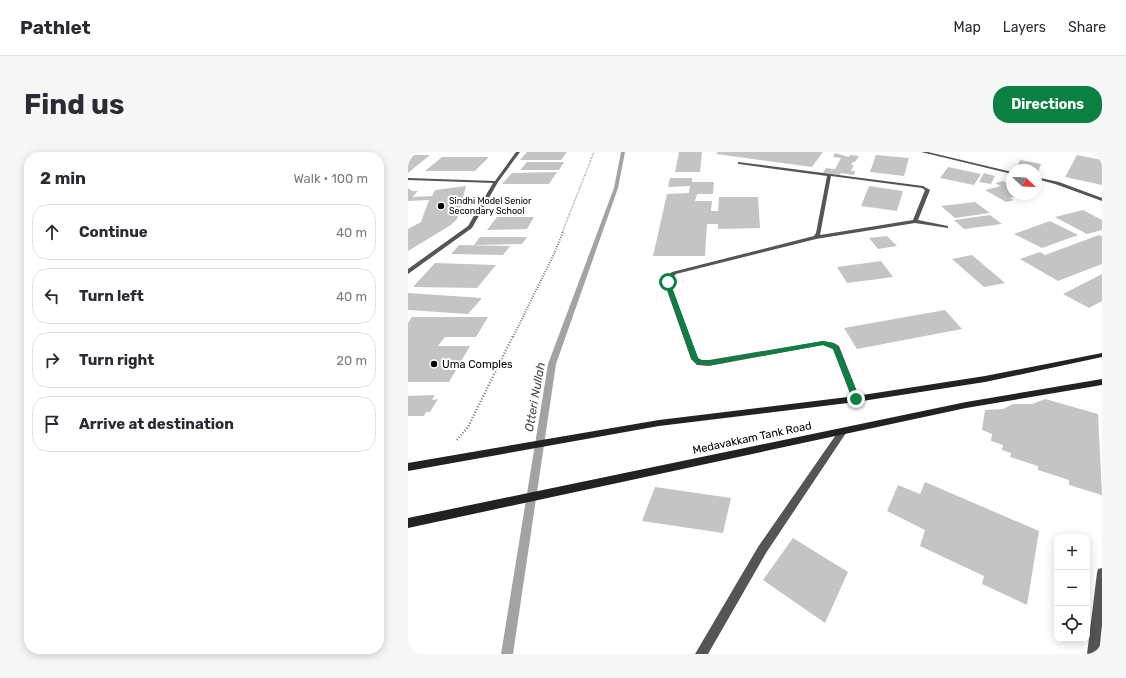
<!DOCTYPE html>
<html lang="en">
<head>
<meta charset="utf-8">
<style>
  body { margin:0; font-family:Rubik,sans-serif; background:#f7f7f7; color:#2b2b33 }
  .controls { position:absolute; right:12px; bottom:12px; display:grid; overflow:hidden; border-radius:8px; box-shadow:0 2px 10px #0003 }
  .controls button { width:36px; height:36px; display:grid; place-items:center; padding:0; border:0; border-bottom:1px solid #e1e1e2; background:#fff; color:#2b2b33; font:20px sans-serif }
  .compass { position:absolute; left:598px; top:12px; width:36px; height:36px; border-radius:50%; background:#fff; box-shadow:0 2px 10px #0003; rotate:113deg }
  .stop { position:absolute; width:12px; height:12px; margin:-9px; border:3px solid #0b8043; border-radius:50%; background:#fff }
  .stop.end { background:#0b8043; border-color:#fff; box-shadow:0 1px 4px #0008 }
  .list { margin:0; padding:0; list-style:none }
  h2 { display:flex; justify-content:space-between; align-items:center; height:52px; margin:0; padding:0 16px; font-size:17px }
  h2 small { font-size:13px; font-weight:400; color:#7c7c81 }
  .list li { display:grid; grid-template-columns:26px 1fr auto; gap:12px; align-items:center; box-sizing:border-box; height:56px; margin:0 8px 8px; padding:0 8px; border:1px solid #e1e1e2; border-radius:16px }
  .list b { display:block; font-size:15px; white-space:nowrap }
  .list em { font-size:13px; font-style:normal; color:#7c7c81 }
  .icon { flex:none; width:22px; height:22px; fill:none; stroke:currentColor; stroke-width:2; stroke-linecap:round; stroke-linejoin:round }
  .map { position:relative; flex:none; width:694px; height:502px; overflow:hidden; border-radius:16px }
  header { display:flex; align-items:center; gap:24px; box-sizing:border-box; height:56px; padding:0 20px; background:#fff; border-bottom:1px solid #e1e1e2 }
  header strong { font-size:19px }
  nav { display:flex; gap:22px; margin-inline-start:auto; font-size:14px }
  .intro { display:flex; align-items:center; justify-content:space-between; box-sizing:border-box; height:96px; padding:0 24px }
  h1 { margin:0; font-size:28px }
  .button { padding:10px 18px; border-radius:16px; background:#0b8043; color:#fff; font-size:14px; font-weight:700 }
  main { display:flex; gap:24px; padding:0 24px }
  aside { flex:1; background:#fff; border-radius:16px; box-shadow:0 2px 10px #0003 }
  .map>svg:first-child { display:block }
  .lines { fill:none; stroke-linecap:round; stroke-linejoin:round }
  .stream { fill:#a3a3a3; fill-rule:evenodd }
  .building { fill:#c4c4c4 }
  .path-far2 { stroke:#777; stroke-width:1.5; stroke-dasharray:0.5 1; stroke-linecap:butt }
  .path-far1 { stroke:#777; stroke-width:2; stroke-dasharray:1 1.5; stroke-linecap:butt }
  .path { stroke:#777; stroke-width:2.5; stroke-dasharray:1 2; stroke-linecap:butt }
  .lane { fill:#555; fill-rule:evenodd }
  .street { fill:#555; fill-rule:evenodd }
  .secondary { fill:#222; fill-rule:evenodd }
  .route { fill:#0b8043 }
  .poi-dot { fill:#000; stroke:#fff; stroke-width:1.5 }
  .labels { text-anchor:middle; dominant-baseline:central; stroke-width:4; stroke-linejoin:round; paint-order:stroke }
  .far-poi-label { font-size:9px; fill:#000; stroke:#fff; text-anchor:start }
  .poi-label { font-size:11px; fill:#000; stroke:#fff; text-anchor:start }
  .street-label { font-size:11px; fill:#000; stroke:#fff }
  .water-label { font-size:12px; font-style:italic; fill:#444; stroke:#fff }
</style>
</head>
<body>
<header>
<strong>Pathlet</strong>
<nav><a>Map</a><a>Layers</a><a>Share</a></nav>
</header>
<div class="intro"><h1>Find us</h1><a class="button">Directions</a></div>
<main>
<aside>
<h2>2 min<small>Walk · 100 m</small></h2>
<ul class="list">
<li><svg class="icon" aria-label="ahead" viewBox="0 0 24 24"><path d="M12 20V5M6 11l6-6 6 6"/></svg><div><b>Continue</b></div><em>40 m</em></li>
<li><svg class="icon" aria-label="left" viewBox="0 0 24 24"><path d="M17 20v-9H6M10 6l-5 5 5 5"/></svg><div><b>Turn left</b></div><em>40 m</em></li>
<li><svg class="icon" aria-label="right" viewBox="0 0 24 24"><path d="M7 20v-9h11M14 6l5 5-5 5"/></svg><div><b>Turn right</b></div><em>20 m</em></li>
<li><svg class="icon" aria-label="arrive" viewBox="0 0 24 24"><path d="M6 21V4h12l-3 4 3 4H6"/></svg><div><b>Arrive at destination</b></div></li>
</ul>
</aside>
<div class="map">
<svg width="694" height="502" viewBox="0 0 694 502">
  <rect width="100%" height="100%" fill="#fff"/>
  <g class="lines">
    <path class="stream" d="M 213,0 L 217,0 L 210,36 L 148,212 L 105,502 L 93,502 L 140,212 L 206,36 Z"/>
  </g>
  <g class="building">
    <path d="M 119,0 L 159,0 L 153,8 L 112,8 Z"/>
    <path d="M 271,0 L 294,0 L 292,20 L 267,20 Z"/>
    <path d="M 310,0 L 415,0 L 404,15 L 308,2 Z"/>
    <path d="M 427,1 L 441,5 L 442,3 L 451,4 L 447,10 L 445,10 L 443,13 L 446,13 L 443,19 L 447,19 L 446,23 L 433,21 L 432,23 L 415,21 L 418,16 L 427,17 L 433,6 L 425,5 Z"/>
    <path d="M 0,3 L 22,3 L 0,21 Z"/>
    <path d="M 468,3 L 501,6 L 496,24 L 462,20 Z"/>
    <path d="M 669,3 L 694,8 L 694,33 L 657,25 Z"/>
    <path d="M 34,5 L 81,5 L 67,19 L 17,19 Z"/>
    <path d="M 612,8 L 633,12 L 629,23 L 628,23 L 628,18 L 608,18 Z"/>
    <path d="M 119,10 L 156,10 L 151,18 L 112,18 Z"/>
    <path d="M 540,15 L 573,22 L 566,33 L 532,26 Z"/>
    <path d="M 149,20 L 141,32 L 94,32 L 104,21 Z"/>
    <path d="M 576,21 L 587,24 L 583,32 L 571,30 Z"/>
    <path d="M 262,26 L 284,26 L 284,30 L 306,30 L 305,42 L 289,42 L 287,49 L 304,49 L 303,59 L 310,59 L 311,45 L 350,45 L 352,76 L 310,77 L 310,72 L 299,72 L 297,104 L 245,104 L 259,42 L 281,41 L 282,34 L 260,35 Z"/>
    <path d="M 595,29 L 604,34 L 604,42 L 619,43 L 602,46 L 606,48 L 598,50 L 577,38 L 593,34 L 587,31 Z"/>
    <path d="M 58,34 L 49,67 L 43,73 L 0,99 L 0,77 L 13,70 L 21,48 L 0,49 L 0,36 L 4,39 L 10,39 L 4,45 L 24,44 L 27,38 Z"/>
    <path d="M 461,34 L 495,39 L 489,59 L 453,54 Z"/>
    <path d="M 567,50 L 582,61 L 547,66 L 533,54 Z"/>
    <path d="M 675,58 L 694,68 L 694,78 L 679,82 L 647,65 Z"/>
    <path d="M 582,63 L 594,72 L 556,77 L 546,68 Z"/>
    <path d="M 89,65 L 126,65 L 119,77 L 79,78 Z"/>
    <path d="M 642,69 L 670,83 L 634,96 L 606,82 Z"/>
    <path d="M 691,83 L 694,84 L 694,112 L 650,129 L 612,107 L 632,100 L 637,103 Z"/>
    <path d="M 479,84 L 489,94 L 470,97 L 461,86 Z"/>
    <path d="M 72,85 L 119,85 L 114,92 L 66,93 Z"/>
    <path d="M 51,93 L 102,94 L 95,103 L 43,102 Z"/>
    <path d="M 564,103 L 597,131 L 576,135 L 544,107 Z"/>
    <path d="M 473,109 L 485,125 L 439,131 L 429,115 Z"/>
    <path d="M 27,111 L 88,113 L 69,136 L 5,135 Z"/>
    <path d="M 694,122 L 694,149 L 681,156 L 655,142 Z"/>
    <path d="M 0,141 L 74,146 L 60,162 L 0,158 Z"/>
    <path d="M 537,158 L 554,177 L 449,197 L 436,176 Z"/>
    <path d="M 4,165 L 80,165 L 68,185 L 37,185 L 30,194 L 62,194 L 41,230 L 0,230 L 0,171 Z"/>
    <path d="M 27,243 L 24,248 L 30,247 L 22,260 L 18,260 L 16,264 L 0,264 L 0,244 Z"/>
    <path d="M 637,247 L 690,262 L 694,343 L 661,333 L 661,328 L 630,318 L 630,314 L 602,305 L 603,301 L 594,298 L 595,293 L 583,289 L 584,282 L 574,278 L 577,258 L 595,257 L 605,252 L 624,252 Z"/>
    <path d="M 517,330 L 631,379 L 619,453 L 574,432 L 576,424 L 512,394 L 517,378 L 479,359 L 490,333 L 512,342 Z"/>
    <path d="M 247,335 L 323,346 L 315,381 L 234,369 Z"/>
    <path d="M 385,386 L 440,420 L 417,471 L 355,428 Z"/>
  </g>
  <g class="lines">
    <path class="path-far2" d="M 154,81 L 186,0"/>
    <path class="path-far1" d="M 105,185 L 146,102 L 155,80"/>
    <path class="path" d="M 49,288 L 60,275 L 105,184"/>
    <path class="lane" d="M 330,10 L 515,34 L 522,38 L 510,68 L 540,74 L 540,76 L 507,71 L 408,87 L 268,122 L 264,126 L 262,130 L 290,206 L 294,208 L 301,208 L 415,189 L 426,191 L 431,194 L 452,247 L 451,249 L 445,249 L 444,247 L 425,197 L 415,193 L 301,214 L 289,213 L 283,207 L 256,130 L 259,124 L 264,120 L 406,84 L 408,81 L 419,24 L 331,12 L 330,12 ZM 423,24 L 514,36 L 517,38 L 505,68 L 412,83 Z"/>
    <g class="street">
      <path d="M 108,0 L 112,0 L 90,30 L 64,76 L 0,122 L 0,117 L 60,74 L 85,31 L 0,28 L 0,26 L 87,29 Z"/>
      <path d="M 513,0 L 520,0 L 604,20 L 604,22 Z"/>
      <path d="M 628,25 L 651,30 L 694,46 L 694,49 L 647,32 L 628,27 Z"/>
      <path d="M 435,276 L 438,277 L 439,279 L 438,281 L 358,401 L 300,502 L 287,502 L 350,395 L 432,277 Z"/>
      <path d="M 694,416 L 694,473 L 691,502 L 679,502 L 689,421 L 690,417 Z"/>
    </g>
    <g class="secondary">
      <path d="M 694,201 L 694,205 L 577,230 L 448,250 L 251,274 L 0,319 L 0,311 L 251,268 L 448,244 L 577,224 Z"/>
      <path d="M 694,227 L 694,233 L 558,256 L 0,376 L 0,366 L 558,250 Z"/>
    </g>
  </g>
  <path class="route" d="M 260,129 L 262,130 L 290,206 L 294,209 L 301,209 L 415,189 L 425,191 L 430,195 L 452,247 L 451,248 L 446,248 L 445,247 L 425,197 L 415,193 L 301,213 L 290,212 L 284,207 L 257,130 Z"/>
  <g class="poi-dot">
    <circle cx="33" cy="54" r="4"/>
    <circle cx="26" cy="212" r="4"/>
  </g>
  <g class="labels">
    <g class="far-poi-label">
      <text x="41" y="49">Sindhi Model Senior<tspan x="41" dy="10">Secondary School</tspan></text>
    </g>
    <g class="poi-label">
      <text x="34" y="212">Uma Comples</text>
    </g>
    <g class="street-label">
      <text transform="translate(344 286) rotate(-12)">Medavakkam Tank Road</text>
    </g>
    <g class="water-label">
      <text transform="translate(127 245) rotate(-80)">Otteri Nullah</text>
    </g>
  </g>
</svg>
<div class="controls">
<button>+</button>
<button>−</button>
<button><svg class="icon" aria-label="locate" viewBox="0 0 24 24"><circle cx="12" cy="12" r="6"/><path d="M12 2v4M12 18v4M2 12h4M18 12h4"/></svg></button>
</div>
<svg class="compass" viewBox="-18 -18 36 36"><path d="M0-13l5 13h-10z" fill="#e53935"/><path d="M0 13l5-13h-10z" fill="#7c7c81"/></svg>
<div class="stop" style="left:260px;top:130px"></div>
<div class="stop end" style="left:448px;top:247px"></div>
</div>
</main>
</body>
</html>
